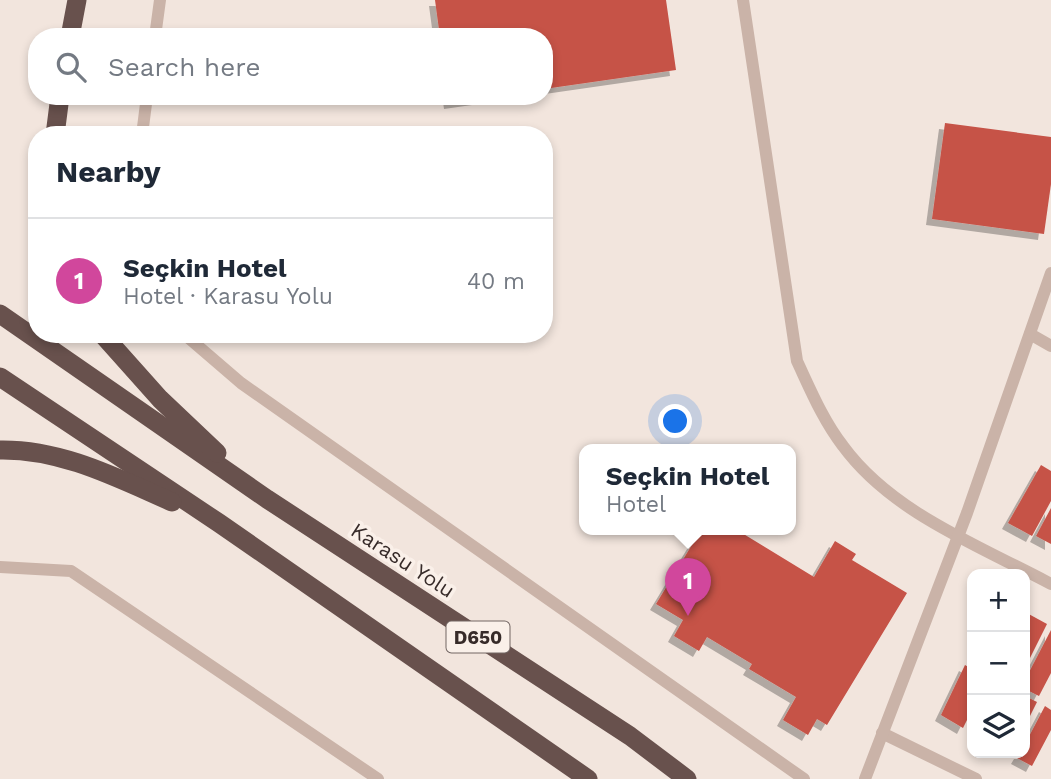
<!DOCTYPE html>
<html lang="en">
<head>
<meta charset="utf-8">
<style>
  body { margin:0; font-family:"Work Sans",sans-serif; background:#f2f2f3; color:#1f2937 }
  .controls { position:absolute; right:21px; bottom:21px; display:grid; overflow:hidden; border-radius:14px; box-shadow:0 4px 10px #0003 }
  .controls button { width:63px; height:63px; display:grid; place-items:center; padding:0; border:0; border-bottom:2px solid #e0e1e3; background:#fff; color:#1f2937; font:35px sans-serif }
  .you { position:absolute; left:676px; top:422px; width:24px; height:24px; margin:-18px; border:5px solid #fff; border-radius:50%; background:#1a73e8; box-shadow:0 0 0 10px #1a73e833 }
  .badge { display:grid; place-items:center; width:46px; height:46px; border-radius:50%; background:#2563eb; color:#fff; font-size:23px; font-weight:700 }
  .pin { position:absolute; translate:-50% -58px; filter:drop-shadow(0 2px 4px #0008) }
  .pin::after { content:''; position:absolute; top:37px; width:24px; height:21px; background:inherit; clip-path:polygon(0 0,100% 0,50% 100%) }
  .popup { position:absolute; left:579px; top:444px; width:217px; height:91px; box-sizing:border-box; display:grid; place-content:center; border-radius:14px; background:#fff; filter:drop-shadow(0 2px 5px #0005); font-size:23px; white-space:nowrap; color:#747a83 }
  .popup b { font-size:26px; color:#1f2937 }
  .popup::after { content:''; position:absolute; left:50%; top:100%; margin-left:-14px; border:14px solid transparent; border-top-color:#fff }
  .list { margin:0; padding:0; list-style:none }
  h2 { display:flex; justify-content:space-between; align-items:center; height:91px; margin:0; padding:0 28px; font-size:30px }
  h2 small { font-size:23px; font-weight:400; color:#747a83 }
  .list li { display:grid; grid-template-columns:46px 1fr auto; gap:21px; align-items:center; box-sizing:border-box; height:126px; padding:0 28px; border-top:2px solid #e0e1e3 }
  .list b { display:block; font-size:26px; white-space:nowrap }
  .list p { margin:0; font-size:23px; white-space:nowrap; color:#747a83 }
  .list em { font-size:23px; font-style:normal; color:#747a83 }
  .icon { flex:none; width:38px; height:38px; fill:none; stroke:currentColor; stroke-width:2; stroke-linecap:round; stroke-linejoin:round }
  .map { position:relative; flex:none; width:1051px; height:779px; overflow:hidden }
  .search { position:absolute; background:#fff; box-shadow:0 4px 10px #0003; left:28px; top:28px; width:525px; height:77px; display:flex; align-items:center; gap:18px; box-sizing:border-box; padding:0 24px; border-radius:28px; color:#747a83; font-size:26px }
  .panel { position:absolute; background:#fff; box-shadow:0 4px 10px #0003; left:28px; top:126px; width:525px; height:217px; border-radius:28px }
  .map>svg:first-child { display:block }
  .building { fill:#c65247; filter:url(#shadow) }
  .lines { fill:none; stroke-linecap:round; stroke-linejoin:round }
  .service { stroke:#cab3a8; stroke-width:12 }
  .trunk { stroke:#68514d; stroke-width:19 }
  .labels { text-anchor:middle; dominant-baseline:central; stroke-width:7; stroke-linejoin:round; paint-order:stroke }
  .shield { fill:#faf0e9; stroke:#726663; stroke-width:2 }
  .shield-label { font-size:19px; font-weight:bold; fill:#372b29 }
  .street-label { font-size:21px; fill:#372b29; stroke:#faf0e9 }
</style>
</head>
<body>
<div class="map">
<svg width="1051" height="779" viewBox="0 0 1051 779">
  <defs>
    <filter id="shadow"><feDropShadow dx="-6" dy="6" stdDeviation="0" flood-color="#0004"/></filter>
  </defs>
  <rect width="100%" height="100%" fill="#f2e5dd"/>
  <g class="building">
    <path d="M 435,0 L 666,0 L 676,70 L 544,89 L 544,37 L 440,37 Z"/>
    <path d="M 449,96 L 485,96 L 485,98 L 450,103 Z"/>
    <path d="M 945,123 L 1051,137 L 1051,184 L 1044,234 L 932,219 Z"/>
    <path d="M 1041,465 L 1051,471 L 1051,501 L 1032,536 L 1008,523 Z"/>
    <path d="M 1051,508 L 1051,544 L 1036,536 Z"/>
    <path d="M 701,530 L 737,530 L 814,577 L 835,541 L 856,554 L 852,560 L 907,593 L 827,725 L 817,719 L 808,735 L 783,720 L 796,697 L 749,669 L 752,664 L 707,637 L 699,651 L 674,636 L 683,620 L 656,604 Z"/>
    <path d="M 1025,612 L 1047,624 L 1025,668 Z"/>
    <path d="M 1051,630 L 1051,673 L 1039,696 L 1025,689 L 1025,680 Z"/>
    <path d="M 965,665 L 972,669 L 972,710 L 963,728 L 941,715 Z"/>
    <path d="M 1025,696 L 1037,702 L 1025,726 Z"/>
    <path d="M 1045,706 L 1051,710 L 1051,730 L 1032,766 L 1017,758 L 1020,753 L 1025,753 L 1025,744 Z"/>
  </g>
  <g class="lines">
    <g class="service">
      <path d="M 743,0 L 797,361 C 811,391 823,420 843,446 C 892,513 980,546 1051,584"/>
      <path d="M 155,37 L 160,0"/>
      <path d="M 142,135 L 147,96"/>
      <path d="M 184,334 L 241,383 L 804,779"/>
      <path d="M 1030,334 L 1051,346"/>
      <path d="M 0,567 L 71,571 L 378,779"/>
      <path d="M 882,733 L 976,779"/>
      <path d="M 865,779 L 967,513 L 1051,273"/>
    </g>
    <g class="trunk">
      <path d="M 70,37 L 77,0"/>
      <path d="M 55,135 L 60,96"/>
      <path d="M 0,314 L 267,499 L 630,736 L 687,779"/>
      <path d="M 102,334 L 160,399 L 217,453"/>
      <path d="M 0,377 L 219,523 L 588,779"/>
      <path d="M 0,450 C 62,449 117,478 172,502"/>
    </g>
  </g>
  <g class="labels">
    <rect class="shield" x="446.5" y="621.5" width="63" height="31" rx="5"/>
    <g class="shield-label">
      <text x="478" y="637">D650</text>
    </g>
    <g class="street-label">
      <text transform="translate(403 560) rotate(33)">Karasu Yolu</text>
    </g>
  </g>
</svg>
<div class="controls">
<button>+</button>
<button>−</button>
<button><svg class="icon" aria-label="layers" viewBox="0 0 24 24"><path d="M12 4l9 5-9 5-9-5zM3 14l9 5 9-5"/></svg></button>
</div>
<div class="you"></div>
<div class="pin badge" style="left:688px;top:616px;background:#d1479c">1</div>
<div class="popup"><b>Seçkin Hotel</b>Hotel</div>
<div class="search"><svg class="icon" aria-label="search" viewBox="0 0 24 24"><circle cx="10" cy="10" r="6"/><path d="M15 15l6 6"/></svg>Search here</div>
<section class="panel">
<h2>Nearby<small></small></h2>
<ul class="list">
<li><span class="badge" style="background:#d1479c">1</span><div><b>Seçkin Hotel</b><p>Hotel · Karasu Yolu</p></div><em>40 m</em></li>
</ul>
</section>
</div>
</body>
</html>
